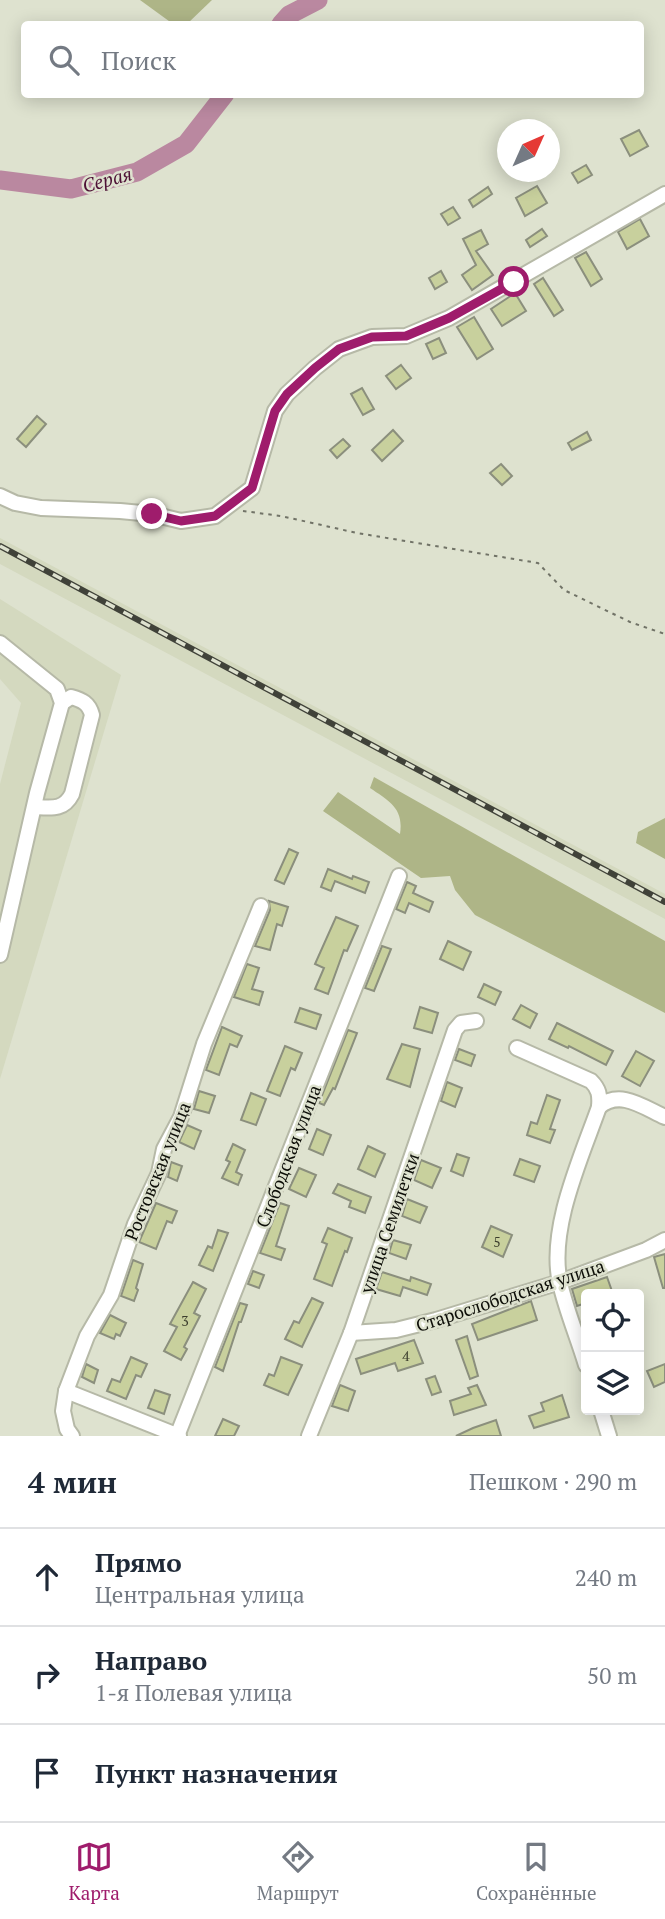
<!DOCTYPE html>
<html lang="ru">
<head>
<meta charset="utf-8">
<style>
  body { margin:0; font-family:"PT Serif",serif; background:#f2f2f3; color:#1f2937 }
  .controls { position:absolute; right:21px; bottom:21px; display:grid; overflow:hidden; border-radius:7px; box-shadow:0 4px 18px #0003 }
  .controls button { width:63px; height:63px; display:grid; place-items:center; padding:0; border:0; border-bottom:2px solid #e0e1e3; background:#fff; color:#1f2937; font:35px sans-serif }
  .compass { position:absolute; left:497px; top:119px; width:63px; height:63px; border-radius:50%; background:#fff; box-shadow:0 4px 18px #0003; rotate:45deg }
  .stop { position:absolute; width:21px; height:21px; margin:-16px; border:5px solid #9f1c6c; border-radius:50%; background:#fff }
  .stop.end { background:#9f1c6c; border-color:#fff; box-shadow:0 2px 7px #0008 }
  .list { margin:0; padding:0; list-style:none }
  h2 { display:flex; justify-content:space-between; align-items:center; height:91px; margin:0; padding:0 28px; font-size:30px }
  h2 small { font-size:23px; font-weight:400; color:#747a83 }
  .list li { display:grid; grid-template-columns:46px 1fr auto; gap:21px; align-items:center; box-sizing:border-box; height:98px; padding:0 28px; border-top:2px solid #e0e1e3 }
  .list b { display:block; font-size:26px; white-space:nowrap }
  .list p { margin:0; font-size:23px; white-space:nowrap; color:#747a83 }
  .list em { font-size:23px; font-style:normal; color:#747a83 }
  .icon { flex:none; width:38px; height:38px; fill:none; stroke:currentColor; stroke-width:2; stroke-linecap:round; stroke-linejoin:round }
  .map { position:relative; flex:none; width:665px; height:1436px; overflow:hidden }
  .search { position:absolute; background:#fff; box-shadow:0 4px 18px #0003; left:21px; right:21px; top:21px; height:77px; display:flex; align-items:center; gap:18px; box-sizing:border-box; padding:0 24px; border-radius:7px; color:#747a83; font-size:26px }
  .sheet { height:385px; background:#fff }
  nav { display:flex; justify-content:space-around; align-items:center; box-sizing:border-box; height:98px; border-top:2px solid #e0e1e3; background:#fff; font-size:19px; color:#747a83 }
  nav a { display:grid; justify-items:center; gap:4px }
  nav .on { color:#9f1c6c }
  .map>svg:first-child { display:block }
  .built { fill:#d4d9bf }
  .green { fill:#aeb587 }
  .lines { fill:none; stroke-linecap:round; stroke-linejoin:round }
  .river { stroke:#ba88a0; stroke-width:19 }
  .building { fill:#c8d09d; stroke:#8b8f7d; stroke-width:2 }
  .minor-casing { stroke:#b6b9a7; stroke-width:18 }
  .path { stroke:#717367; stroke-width:2; stroke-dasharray:3.5 5; stroke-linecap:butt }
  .minor { stroke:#fff; stroke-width:14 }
  .rail-casing { stroke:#404239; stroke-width:6 }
  .rail { stroke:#dee2cf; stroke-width:3.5; stroke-dasharray:10; stroke-linecap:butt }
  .route { stroke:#9f1c6c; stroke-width:9 }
  .labels { text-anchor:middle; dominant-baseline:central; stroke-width:5; stroke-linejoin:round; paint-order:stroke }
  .number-label { font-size:14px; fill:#3c3e2d }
  .street-label { font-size:18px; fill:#0d0e08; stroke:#dee2cf }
  .water-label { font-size:19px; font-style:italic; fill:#4e1135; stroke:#dee2cf }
</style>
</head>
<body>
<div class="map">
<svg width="665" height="1436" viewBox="0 0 665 1436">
  <rect width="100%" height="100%" fill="#dee2cf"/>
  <g class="built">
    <path d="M 0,538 L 665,894 L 665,919 L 0,564 Z"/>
    <path d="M 0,599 L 121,675 L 0,1079 L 0,784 L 21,703 L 0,679 Z"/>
  </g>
  <g class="green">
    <path d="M 140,0 L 212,0 L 187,24 L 173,24 Z"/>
    <path d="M 374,777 L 665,941 L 665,1013 L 475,915 L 455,890 L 450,876 L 421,878 L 323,811 L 338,792 L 400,834 C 404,808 389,801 370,788 Z"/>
    <path d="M 665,818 L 665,859 L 636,843 L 638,832 Z"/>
  </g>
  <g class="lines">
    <g class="river">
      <path d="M 281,24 L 289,15 L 318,0"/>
      <path d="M 0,180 L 71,189 L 137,172 L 186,144 L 225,94"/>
    </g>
  </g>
  <g class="building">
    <path d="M 639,130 L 648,146 L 630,156 L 621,139 Z"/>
    <path d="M 586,165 L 592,175 L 578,183 L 572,173 Z"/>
    <path d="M 537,186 L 547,203 L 525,216 L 516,198 Z"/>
    <path d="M 488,187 L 492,194 L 473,207 L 469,200 Z"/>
    <path d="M 453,207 L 460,218 L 448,225 L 441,214 Z"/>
    <path d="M 640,219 L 649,236 L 627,249 L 618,232 Z"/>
    <path d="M 542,229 L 547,236 L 530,247 L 526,240 Z"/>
    <path d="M 481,230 L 488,244 L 476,251 L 493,275 L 472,290 L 462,275 L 476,265 L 463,239 Z"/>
    <path d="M 586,252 L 602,279 L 591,286 L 575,258 Z"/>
    <path d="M 441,271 L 447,282 L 435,289 L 429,278 Z"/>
    <path d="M 543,278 L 563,310 L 554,316 L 534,284 Z"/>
    <path d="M 515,293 L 526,311 L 502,326 L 491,309 Z"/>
    <path d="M 474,317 L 493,349 L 477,359 L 457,327 Z"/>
    <path d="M 439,338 L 446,353 L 433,359 L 426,344 Z"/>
    <path d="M 401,365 L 411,378 L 396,389 L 386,376 Z"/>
    <path d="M 362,388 L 374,409 L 363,415 L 351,394 Z"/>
    <path d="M 37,416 L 46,424 L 26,447 L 17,439 Z"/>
    <path d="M 393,430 L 403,441 L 382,461 L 372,450 Z"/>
    <path d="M 587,432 L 591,440 L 572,450 L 568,443 Z"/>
    <path d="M 343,439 L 350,446 L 337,458 L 330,450 Z"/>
    <path d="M 501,464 L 512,476 L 502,485 L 490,473 Z"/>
    <path d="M 289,849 L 298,853 L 284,884 L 275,880 Z"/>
    <path d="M 328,869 L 352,879 L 353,876 L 369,882 L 365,893 L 335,881 L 331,891 L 321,887 Z"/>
    <path d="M 407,882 L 416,886 L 413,893 L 433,902 L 429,912 L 409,903 L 405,913 L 396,909 Z"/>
    <path d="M 269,901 L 288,907 L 282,926 L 277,924 L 270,950 L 255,946 L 270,910 Z"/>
    <path d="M 336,917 L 358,926 L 347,951 L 344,950 L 328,994 L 315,989 L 324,968 L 315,964 Z"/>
    <path d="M 448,941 L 471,952 L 463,970 L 440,959 Z"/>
    <path d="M 382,946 L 391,949 L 374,991 L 365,988 Z"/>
    <path d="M 247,964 L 259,968 L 252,989 L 263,992 L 259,1005 L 234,997 Z"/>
    <path d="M 484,984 L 501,992 L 495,1005 L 478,997 Z"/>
    <path d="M 521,1005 L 537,1014 L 530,1028 L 513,1019 Z"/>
    <path d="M 420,1007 L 438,1013 L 432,1033 L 414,1028 Z"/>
    <path d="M 300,1008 L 321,1015 L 316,1029 L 295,1022 Z"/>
    <path d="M 557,1023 L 613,1051 L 606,1065 L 569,1046 L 568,1048 L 549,1039 Z"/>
    <path d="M 222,1027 L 242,1036 L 237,1047 L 230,1044 L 219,1075 L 206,1070 Z"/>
    <path d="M 348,1030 L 357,1033 L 335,1089 L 333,1088 L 324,1105 L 319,1103 Z"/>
    <path d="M 402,1044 L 420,1049 L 410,1087 L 387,1079 Z"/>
    <path d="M 285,1046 L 302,1053 L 295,1070 L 291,1068 L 280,1096 L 267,1091 Z"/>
    <path d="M 459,1049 L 475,1055 L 471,1066 L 455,1060 Z"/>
    <path d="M 636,1051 L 654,1061 L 640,1086 L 622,1076 Z"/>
    <path d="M 447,1082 L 462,1088 L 455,1107 L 441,1101 Z"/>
    <path d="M 199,1091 L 215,1096 L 209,1113 L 194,1109 Z"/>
    <path d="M 251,1093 L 266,1099 L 256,1125 L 241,1120 Z"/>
    <path d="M 547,1095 L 560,1100 L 550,1129 L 555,1130 L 550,1143 L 527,1135 L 531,1122 L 537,1124 Z"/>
    <path d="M 187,1125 L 201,1131 L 194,1149 L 179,1142 Z"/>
    <path d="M 317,1129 L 331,1135 L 323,1155 L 309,1149 Z"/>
    <path d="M 233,1144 L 245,1150 L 236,1172 L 242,1175 L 238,1185 L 222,1178 L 230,1162 L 226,1160 Z"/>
    <path d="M 368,1146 L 385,1154 L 375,1177 L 358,1169 Z"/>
    <path d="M 457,1154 L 469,1158 L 463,1176 L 451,1171 Z"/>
    <path d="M 520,1159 L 540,1166 L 534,1182 L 514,1175 Z"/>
    <path d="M 421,1160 L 441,1168 L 432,1188 L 414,1180 Z"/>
    <path d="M 171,1162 L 182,1166 L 177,1181 L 168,1177 Z"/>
    <path d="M 299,1168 L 316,1175 L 306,1197 L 289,1189 Z"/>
    <path d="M 338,1184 L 371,1197 L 365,1213 L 349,1207 L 351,1201 L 333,1193 Z"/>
    <path d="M 407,1199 L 427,1207 L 420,1223 L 402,1216 Z"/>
    <path d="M 156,1203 L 177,1211 L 172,1223 L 167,1221 L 156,1249 L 139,1242 Z"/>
    <path d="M 280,1203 L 289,1206 L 276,1246 L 285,1249 L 281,1260 L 260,1253 Z"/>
    <path d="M 491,1226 L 512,1235 L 503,1257 L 482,1247 Z"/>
    <path d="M 328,1228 L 352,1238 L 347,1252 L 345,1251 L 332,1286 L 314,1279 L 327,1244 L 322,1242 Z"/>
    <path d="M 218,1230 L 228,1233 L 213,1271 L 199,1265 L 208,1246 L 212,1248 Z"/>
    <path d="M 393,1240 L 411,1245 L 406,1259 L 389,1253 Z"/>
    <path d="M 665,1254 L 665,1288 L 663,1288 L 654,1257 Z"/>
    <path d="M 133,1260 L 143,1264 L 136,1288 L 138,1290 L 134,1301 L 121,1296 Z"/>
    <path d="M 253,1271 L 264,1275 L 259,1288 L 248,1284 Z"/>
    <path d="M 382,1272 L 410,1281 L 411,1277 L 431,1284 L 427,1295 L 403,1287 L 400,1296 L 376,1289 Z"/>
    <path d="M 607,1277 L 613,1294 L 586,1294 L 586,1303 L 577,1306 L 572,1289 Z"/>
    <path d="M 193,1282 L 206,1289 L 194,1313 L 200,1316 L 184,1347 L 187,1349 L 181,1360 L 164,1351 L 177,1327 L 170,1324 Z"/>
    <path d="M 312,1298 L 323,1303 L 302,1347 L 285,1339 L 294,1321 L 299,1323 Z"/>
    <path d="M 531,1301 L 537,1320 L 478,1340 L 472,1324 Z"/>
    <path d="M 240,1303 L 247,1305 L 241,1322 L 239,1322 L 223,1371 L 215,1367 Z"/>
    <path d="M 110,1315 L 126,1323 L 120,1336 L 116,1334 L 114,1339 L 100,1333 Z"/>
    <path d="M 467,1336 L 478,1376 L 470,1379 L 456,1340 Z"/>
    <path d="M 414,1340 L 423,1363 L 398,1371 L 395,1363 L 361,1374 L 356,1359 Z"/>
    <path d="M 131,1357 L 147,1364 L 141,1377 L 136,1375 L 126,1399 L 107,1391 L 112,1379 L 120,1382 Z"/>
    <path d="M 281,1357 L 302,1365 L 288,1395 L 264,1385 L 269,1374 L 274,1376 Z"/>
    <path d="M 86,1364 L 98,1370 L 94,1383 L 82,1377 Z"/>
    <path d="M 665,1364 L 665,1382 L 654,1387 L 647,1371 Z"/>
    <path d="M 435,1376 L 441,1392 L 432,1395 L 426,1379 Z"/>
    <path d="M 340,1385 L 355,1391 L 348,1411 L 332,1406 Z"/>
    <path d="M 477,1385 L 486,1405 L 454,1415 L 450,1401 L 471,1394 L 468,1388 Z"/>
    <path d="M 155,1390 L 170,1395 L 164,1414 L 148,1408 Z"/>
    <path d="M 562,1395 L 569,1417 L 534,1428 L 529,1416 L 544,1411 L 541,1403 Z"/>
    <path d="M 223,1419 L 239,1426 L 234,1436 L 215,1436 Z"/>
    <path d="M 496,1420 L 501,1436 L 456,1436 L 473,1428 Z"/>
  </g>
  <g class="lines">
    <g class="minor-casing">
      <g id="minor">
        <path d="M 0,496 L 15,503 L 41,508 L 120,511 L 152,514 L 181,521 L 215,516 L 252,488 L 275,411 L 287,394 L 315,368 L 339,349 L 372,337 L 406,336 L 449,318 L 665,194"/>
        <path d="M 0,643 L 57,689 L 62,703 L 37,793 L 0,955"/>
        <path d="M 36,807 C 52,808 64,810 72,794 L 92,715 C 89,703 82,700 71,697 L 62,703"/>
        <path d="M 517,1048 L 591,1081 C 599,1089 600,1095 599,1107 C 620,1089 643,1107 665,1117"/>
        <path d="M 351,1333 L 396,1330 L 436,1320 L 560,1282 L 646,1250 L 665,1240"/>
        <path d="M 586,1365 C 578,1338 566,1310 560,1283 C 548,1229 581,1158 599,1107"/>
        <path d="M 66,1391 L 179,1436"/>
        <path d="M 601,1410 L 609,1436"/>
        <path d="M 72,1436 L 67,1429 L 63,1411 L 66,1391 L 87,1336 L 111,1295 L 135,1224 L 159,1173 L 164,1149 L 181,1117 L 204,1044 L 261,906"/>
        <path d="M 177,1436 L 399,876"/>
        <path d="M 309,1436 L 351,1333 L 455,1030 L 461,1023 L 476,1021"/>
      </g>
    </g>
    <path class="path" d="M 243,511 L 281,516 L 357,533 L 538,563 L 564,590 L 630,622 L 665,634"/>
    <use href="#minor" class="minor"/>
    <g class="rail-casing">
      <path id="rail" d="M 0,546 L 665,902"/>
    </g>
    <use href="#rail" class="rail"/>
  </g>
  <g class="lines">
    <path class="route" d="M 152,514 L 181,521 L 215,516 L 252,488 L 275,411 L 287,394 L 315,368 L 339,349 L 372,337 L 406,336 L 449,318 L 514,282"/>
  </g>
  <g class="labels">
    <g class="number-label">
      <text x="497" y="1241">5</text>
      <text x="185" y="1320">3</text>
      <text x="406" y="1355">4</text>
    </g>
    <g class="street-label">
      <text transform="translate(288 1156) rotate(-69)">Слободская улица</text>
      <text transform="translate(157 1171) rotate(-68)">Ростовская улица</text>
      <text transform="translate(389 1223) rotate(-71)">улица Семилетки</text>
      <text transform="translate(510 1295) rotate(-18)">Старослободская улица</text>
    </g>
    <g class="water-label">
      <text transform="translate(107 179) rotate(-15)">Серая</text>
    </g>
  </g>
</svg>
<div class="controls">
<button><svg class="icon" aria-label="locate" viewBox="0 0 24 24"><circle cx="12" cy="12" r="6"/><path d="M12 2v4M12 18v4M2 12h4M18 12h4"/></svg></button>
<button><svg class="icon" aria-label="layers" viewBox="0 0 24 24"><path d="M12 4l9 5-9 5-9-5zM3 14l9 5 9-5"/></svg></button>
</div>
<svg class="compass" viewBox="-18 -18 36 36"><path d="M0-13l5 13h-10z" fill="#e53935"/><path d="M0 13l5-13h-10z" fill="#747a83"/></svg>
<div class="stop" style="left:514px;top:282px"></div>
<div class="stop end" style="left:152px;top:514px"></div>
<div class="search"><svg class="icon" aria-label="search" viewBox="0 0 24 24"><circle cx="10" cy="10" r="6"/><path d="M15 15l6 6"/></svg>Поиск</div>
</div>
<section class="sheet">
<h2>4 мин<small>Пешком · 290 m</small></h2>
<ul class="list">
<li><svg class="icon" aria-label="ahead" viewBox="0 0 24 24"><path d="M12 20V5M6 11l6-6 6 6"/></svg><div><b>Прямо</b><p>Центральная улица</p></div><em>240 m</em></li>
<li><svg class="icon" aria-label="right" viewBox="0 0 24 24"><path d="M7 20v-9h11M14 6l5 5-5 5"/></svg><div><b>Направо</b><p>1-я Полевая улица</p></div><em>50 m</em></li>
<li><svg class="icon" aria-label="arrive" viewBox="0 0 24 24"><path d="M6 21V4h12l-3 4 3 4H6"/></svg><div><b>Пункт назначения</b></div></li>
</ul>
</section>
<nav>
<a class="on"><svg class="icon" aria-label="map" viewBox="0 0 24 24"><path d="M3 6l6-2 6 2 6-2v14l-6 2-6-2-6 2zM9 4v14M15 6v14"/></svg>Карта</a>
<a><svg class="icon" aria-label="directions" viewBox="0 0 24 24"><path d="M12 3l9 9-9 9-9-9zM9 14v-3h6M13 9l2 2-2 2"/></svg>Маршрут</a>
<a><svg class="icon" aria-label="saved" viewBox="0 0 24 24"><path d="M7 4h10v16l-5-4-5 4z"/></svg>Сохранённые</a>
</nav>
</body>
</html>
